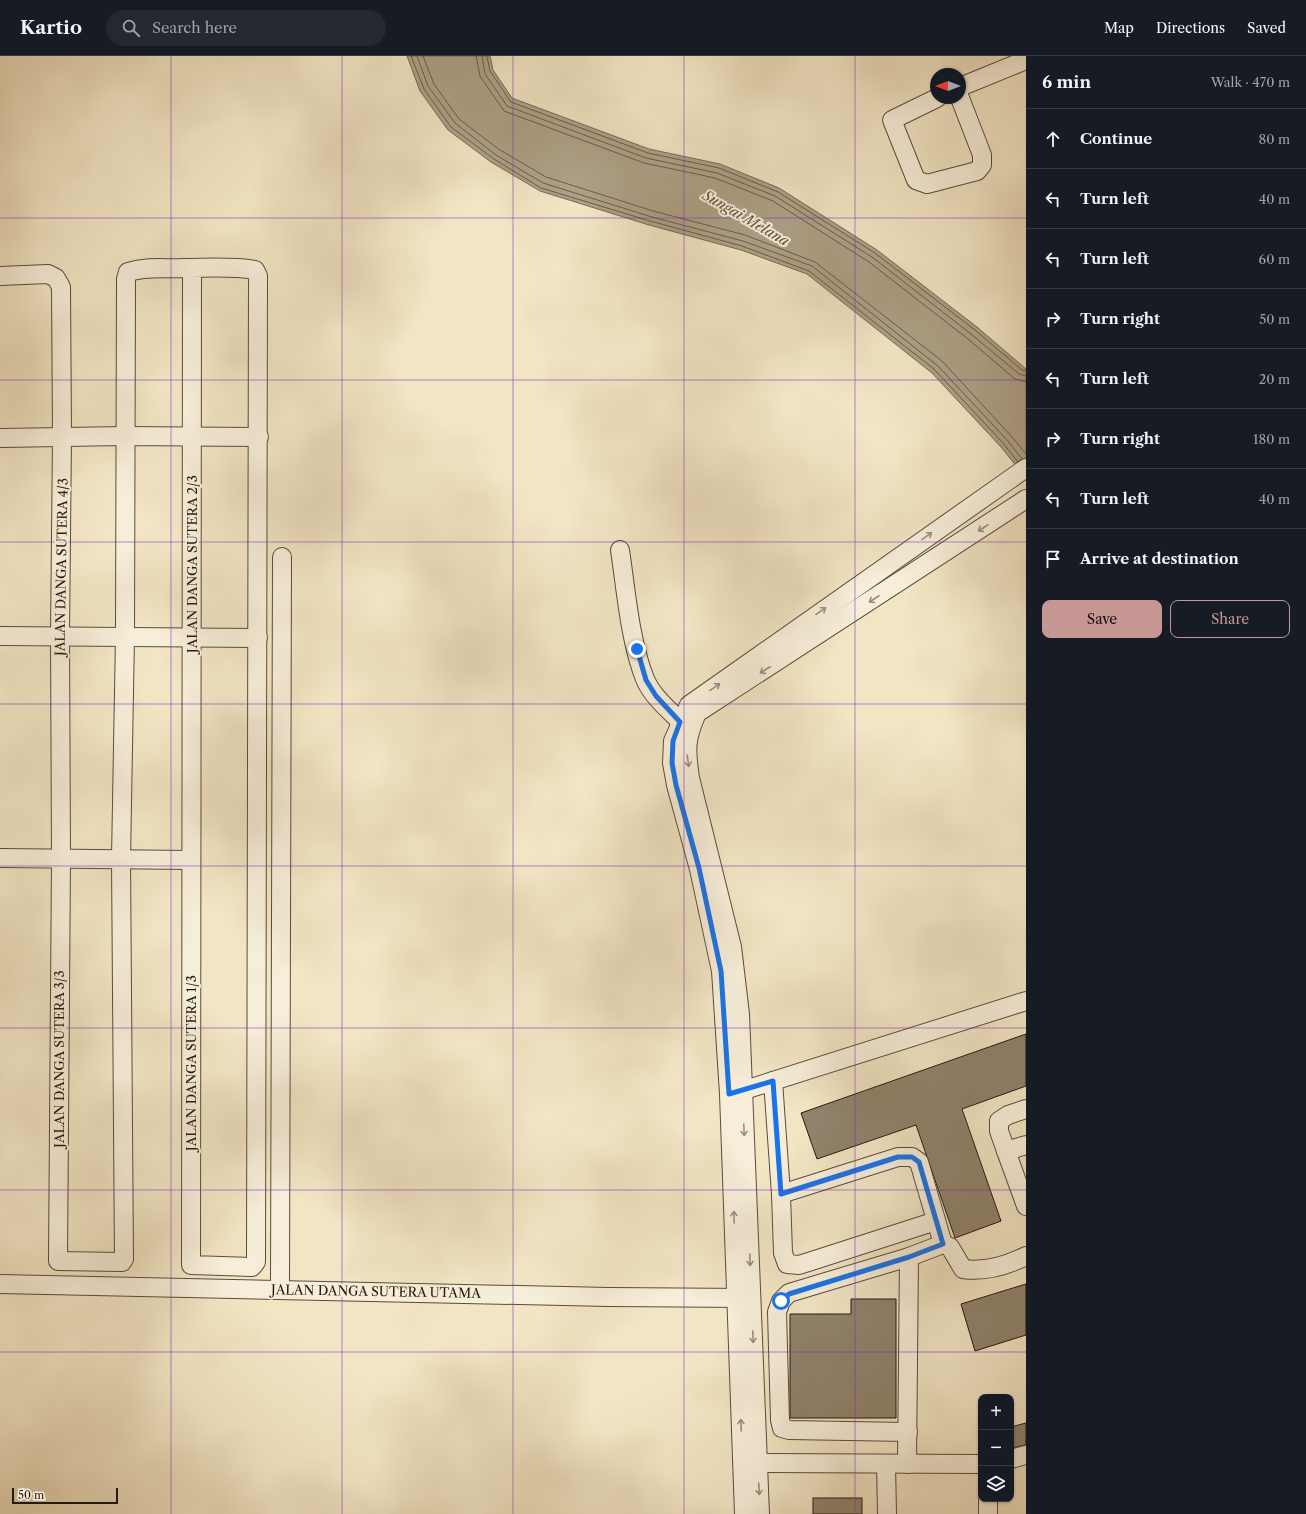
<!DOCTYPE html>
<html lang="en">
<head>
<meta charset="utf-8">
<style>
  body { margin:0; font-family:"Libre Caslon Text",serif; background:#242831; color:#f1f3f6 }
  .controls { position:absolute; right:12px; bottom:12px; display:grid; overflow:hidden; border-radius:8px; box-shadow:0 1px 3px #0004 }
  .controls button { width:36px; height:36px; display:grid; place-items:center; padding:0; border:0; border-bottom:1px solid #363941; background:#171b24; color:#f1f3f6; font:20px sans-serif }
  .compass { position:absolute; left:930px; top:12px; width:36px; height:36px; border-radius:50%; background:#171b24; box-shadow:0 1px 3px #0004; rotate:270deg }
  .scale { position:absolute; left:12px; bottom:10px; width:106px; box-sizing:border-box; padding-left:4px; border:2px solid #26190e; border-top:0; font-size:11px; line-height:14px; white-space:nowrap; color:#26190e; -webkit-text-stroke:3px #f7eed9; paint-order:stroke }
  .stop { position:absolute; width:12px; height:12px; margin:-9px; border:3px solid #1a73e8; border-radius:50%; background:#fff }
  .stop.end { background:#1a73e8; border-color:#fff; box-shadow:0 1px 4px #0008 }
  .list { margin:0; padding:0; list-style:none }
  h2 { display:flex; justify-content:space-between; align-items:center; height:52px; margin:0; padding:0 16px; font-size:17px }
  h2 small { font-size:13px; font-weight:400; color:#9ea1a6 }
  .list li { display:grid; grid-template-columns:26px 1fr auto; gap:12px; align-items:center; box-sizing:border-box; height:60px; padding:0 16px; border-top:1px solid #363941 }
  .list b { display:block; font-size:15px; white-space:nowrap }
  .list em { font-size:13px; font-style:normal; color:#9ea1a6 }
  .actions { display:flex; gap:8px; padding:12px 16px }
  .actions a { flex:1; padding:9px 0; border:1px solid #c59692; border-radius:8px; text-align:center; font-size:14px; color:#c59692 }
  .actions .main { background:#c59692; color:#111 }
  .icon { flex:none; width:22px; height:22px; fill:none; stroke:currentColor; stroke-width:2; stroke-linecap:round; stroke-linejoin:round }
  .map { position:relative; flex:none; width:1026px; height:1458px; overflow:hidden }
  header { display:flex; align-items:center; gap:24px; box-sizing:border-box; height:56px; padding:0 20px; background:#171b24; border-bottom:1px solid #363941 }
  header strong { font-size:19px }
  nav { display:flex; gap:22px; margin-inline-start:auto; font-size:14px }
  .search { width:280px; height:36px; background:#242831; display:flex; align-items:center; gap:10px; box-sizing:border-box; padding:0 14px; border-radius:22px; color:#9ea1a6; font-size:15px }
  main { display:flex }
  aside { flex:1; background:#171b24 }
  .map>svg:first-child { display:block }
  .water { fill:#ada086; stroke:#776a56 }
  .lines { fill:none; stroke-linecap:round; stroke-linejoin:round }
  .shore { stroke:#6a5c4a; stroke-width:1 }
  .building { fill:#90836d; stroke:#26190e }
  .minor-casing { stroke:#594c3c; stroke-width:20 }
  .minor { stroke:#f7eed9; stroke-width:18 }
  .oneway { stroke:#998e7e }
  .route { stroke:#1a73e8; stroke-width:5 }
  .grid { fill:none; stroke:#7b2cbf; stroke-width:1; stroke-opacity:0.55 }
  .labels { text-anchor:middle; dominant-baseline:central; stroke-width:4; stroke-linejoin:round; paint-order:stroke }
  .street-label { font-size:13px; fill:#26190e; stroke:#f7eed9 }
  .water-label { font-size:14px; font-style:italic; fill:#5c4f3e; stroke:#f7eed9 }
</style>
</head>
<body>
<header>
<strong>Kartio</strong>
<div class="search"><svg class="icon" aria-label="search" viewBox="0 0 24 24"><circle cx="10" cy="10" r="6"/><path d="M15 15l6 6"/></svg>Search here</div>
<nav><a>Map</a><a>Directions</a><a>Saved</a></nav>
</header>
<main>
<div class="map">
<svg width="1026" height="1458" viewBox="0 0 1026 1458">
  <rect width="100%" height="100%" fill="#f2e5c4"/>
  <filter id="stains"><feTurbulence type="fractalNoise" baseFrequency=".005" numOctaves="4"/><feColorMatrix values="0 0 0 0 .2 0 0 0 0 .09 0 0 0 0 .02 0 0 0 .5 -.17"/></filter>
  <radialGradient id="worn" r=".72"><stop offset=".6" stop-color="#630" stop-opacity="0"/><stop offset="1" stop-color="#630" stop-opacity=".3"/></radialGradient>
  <path class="water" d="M 407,0 L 490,0 L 493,14 L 512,42 L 649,93 L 720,108 L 779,132 L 877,194 L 977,271 L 1026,313 L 1026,422 L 1001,391 L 932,317 L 807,218 L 741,194 L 649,169 L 540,135 L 491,106 L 448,74 L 420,35 Z"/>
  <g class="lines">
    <g class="shore">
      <path d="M 411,0 L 424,33 L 451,71 L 494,103 L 541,132 L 650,165 L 742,190 L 809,215 L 934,313 L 1004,388 L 1018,406"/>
      <path d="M 417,0 L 428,30 L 455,67 L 496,99 L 543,127 L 652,161 L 743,185 L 812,210 L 938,310 L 1008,385 L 1022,403"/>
      <path d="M 423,0 L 434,28 L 459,63 L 500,94 L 546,121 L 653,155 L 745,179 L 815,206 L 942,305 L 1012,381 L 1026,398"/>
      <path d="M 476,0 L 480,20 L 504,55 L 644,107 L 715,122 L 773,145 L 869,206 L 968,283 L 1015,323 L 1026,326"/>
      <path d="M 482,0 L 485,18 L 507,50 L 646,102 L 717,117 L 775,140 L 872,201 L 971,278 L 1019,318 L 1026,320"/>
      <path d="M 487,0 L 490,15 L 511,46 L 648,97 L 719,112 L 778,136 L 875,197 L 975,274 L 1022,314 L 1026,315"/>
    </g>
  </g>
  <g class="building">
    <path d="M 1026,978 L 1026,1030 L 962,1053 L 1001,1165 L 955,1182 L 916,1069 L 817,1103 L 801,1057 Z"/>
    <path d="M 1026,1228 L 1026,1279 L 975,1295 L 961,1248 Z"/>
    <path d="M 851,1243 L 896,1243 L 896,1362 L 790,1362 L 790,1258 L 851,1258 Z"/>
    <path d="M 1026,1367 L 1026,1389 L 1011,1392 L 1011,1371 Z"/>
    <rect x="813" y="1442" width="49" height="16"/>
  </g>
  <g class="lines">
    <g class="minor-casing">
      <g id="minor">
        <path d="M 960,31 L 1026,4"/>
        <path d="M 937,42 L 892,64 L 916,124 L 927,128 L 977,115 L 982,109 L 982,99 L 960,42"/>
        <path d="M 0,220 L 48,218 L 56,222 L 61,231 L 62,380 L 60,579 L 61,802 L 58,1205 L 122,1206 L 124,1203 L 121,803 L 125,580 L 126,223 L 128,216 C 146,210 165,213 184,212 C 207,212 232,210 255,214 L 258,220 L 256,1206 L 252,1211 L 191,1209 L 192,212"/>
        <path d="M 0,382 L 125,380 L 259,381"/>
        <path d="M 620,494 C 626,534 630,586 645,623 C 652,640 668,653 681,666"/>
        <path d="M 0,580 L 258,582"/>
        <path d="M 0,802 L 191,804"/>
        <path d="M 773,1025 L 781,1138 L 898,1101 L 912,1101 L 919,1106 L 943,1188"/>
        <path d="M 732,1038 L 1026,945"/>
        <path d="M 1026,1089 L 1006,1095 L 1026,1150"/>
        <path d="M 1006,1095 L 999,1075 L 999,1065 L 1008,1059 L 1026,1053"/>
        <path d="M 781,1138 L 783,1197 L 787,1208 L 799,1209 L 936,1165"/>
        <path d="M 0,1228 L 609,1241 L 749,1242"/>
        <path d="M 280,1233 L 282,501"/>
        <path d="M 908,1376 L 789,1374 L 782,1372 L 780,1364 L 777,1256 L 781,1245 L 789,1237 L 909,1201"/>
        <path d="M 1011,1403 L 1026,1399"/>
        <path d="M 747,1407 L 981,1408"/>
        <path d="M 886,1408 L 887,1458"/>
        <path d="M 907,1408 L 909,1201 L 943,1188 L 950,1191 L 963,1213 C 985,1216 1006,1210 1026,1200"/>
        <path d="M 988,1443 L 988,1458"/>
        <path d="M 744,1458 L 729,1038 L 721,915 L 699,813 L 676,729 L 672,707 L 673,685 L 689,649 L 1026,412"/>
        <path d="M 760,1458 L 740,958 L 732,891 L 690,722 C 686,694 685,684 697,657 L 1026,443"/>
      </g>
    </g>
    <use href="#minor" class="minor"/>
  </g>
  <defs><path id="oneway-shaft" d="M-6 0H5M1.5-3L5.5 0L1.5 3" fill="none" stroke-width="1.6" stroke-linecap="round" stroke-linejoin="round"/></defs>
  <g class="oneway">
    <use href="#oneway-shaft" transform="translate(983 472) rotate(147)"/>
    <use href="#oneway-shaft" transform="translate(927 480) rotate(-35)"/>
    <use href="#oneway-shaft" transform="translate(874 543) rotate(147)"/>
    <use href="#oneway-shaft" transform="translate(821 555) rotate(-35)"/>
    <use href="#oneway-shaft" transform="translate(765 614) rotate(147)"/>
    <use href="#oneway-shaft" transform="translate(715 631) rotate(-35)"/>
    <use href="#oneway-shaft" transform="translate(688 705) rotate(82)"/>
    <use href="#oneway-shaft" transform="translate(744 1074) rotate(88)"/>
    <use href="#oneway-shaft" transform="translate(734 1161) rotate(-92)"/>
    <use href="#oneway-shaft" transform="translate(750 1204) rotate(88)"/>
    <use href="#oneway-shaft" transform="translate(753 1281) rotate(88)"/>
    <use href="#oneway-shaft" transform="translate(741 1369) rotate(-92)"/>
    <use href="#oneway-shaft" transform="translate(759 1433) rotate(87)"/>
  </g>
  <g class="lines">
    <path class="route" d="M 637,593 L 646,624 L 656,640 L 680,666 L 673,685 L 672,707 L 676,729 L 699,812 L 721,915 L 729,1038 L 773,1025 L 781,1138 L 898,1101 L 912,1101 L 919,1106 L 943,1188 L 909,1201 L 789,1238 L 781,1245"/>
  </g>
  <path class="grid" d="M 171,0 L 171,1458M 342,0 L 342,1458M 513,0 L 513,1458M 684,0 L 684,1458M 855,0 L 855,1458M 0,162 L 1026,162M 0,324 L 1026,324M 0,486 L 1026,486M 0,648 L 1026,648M 0,810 L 1026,810M 0,972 L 1026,972M 0,1134 L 1026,1134M 0,1296 L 1026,1296"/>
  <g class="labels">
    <g class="street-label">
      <text transform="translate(192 508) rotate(-90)">JALAN DANGA SUTERA 2/3</text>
      <text transform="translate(61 511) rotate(-89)">JALAN DANGA SUTERA 4/3</text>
      <text transform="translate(59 1003) rotate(-90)">JALAN DANGA SUTERA 3/3</text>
      <text transform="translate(191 1007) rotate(-90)">JALAN DANGA SUTERA 1/3</text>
      <text transform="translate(376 1235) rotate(1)">JALAN DANGA SUTERA UTAMA</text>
    </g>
    <g class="water-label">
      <text transform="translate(746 162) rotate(30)">Sungai Melana</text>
    </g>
  </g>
  <rect width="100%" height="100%" filter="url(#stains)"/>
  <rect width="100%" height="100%" fill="url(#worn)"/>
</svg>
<div class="controls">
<button>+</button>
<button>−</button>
<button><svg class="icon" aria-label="layers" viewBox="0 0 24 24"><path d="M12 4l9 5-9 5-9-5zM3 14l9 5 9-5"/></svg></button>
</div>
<svg class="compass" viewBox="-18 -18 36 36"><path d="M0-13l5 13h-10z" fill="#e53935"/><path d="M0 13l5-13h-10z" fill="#9ea1a6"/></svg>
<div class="scale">50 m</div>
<div class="stop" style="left:781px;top:1245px"></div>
<div class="stop end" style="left:637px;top:593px"></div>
</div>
<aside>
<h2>6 min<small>Walk · 470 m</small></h2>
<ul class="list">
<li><svg class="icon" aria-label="ahead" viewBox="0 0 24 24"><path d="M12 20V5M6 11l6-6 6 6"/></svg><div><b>Continue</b></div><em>80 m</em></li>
<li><svg class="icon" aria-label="left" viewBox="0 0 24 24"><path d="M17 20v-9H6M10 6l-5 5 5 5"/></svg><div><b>Turn left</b></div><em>40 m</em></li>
<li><svg class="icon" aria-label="left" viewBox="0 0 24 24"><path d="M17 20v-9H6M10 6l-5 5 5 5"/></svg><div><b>Turn left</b></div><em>60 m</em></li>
<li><svg class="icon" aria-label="right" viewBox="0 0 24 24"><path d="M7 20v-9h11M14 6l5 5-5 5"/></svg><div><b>Turn right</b></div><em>50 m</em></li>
<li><svg class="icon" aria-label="left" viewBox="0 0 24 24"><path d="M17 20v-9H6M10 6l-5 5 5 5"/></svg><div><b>Turn left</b></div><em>20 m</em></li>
<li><svg class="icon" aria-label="right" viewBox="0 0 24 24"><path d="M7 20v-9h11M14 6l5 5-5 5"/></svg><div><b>Turn right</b></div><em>180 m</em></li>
<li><svg class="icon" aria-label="left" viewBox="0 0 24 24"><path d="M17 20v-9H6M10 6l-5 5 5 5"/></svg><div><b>Turn left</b></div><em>40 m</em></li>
<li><svg class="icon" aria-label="arrive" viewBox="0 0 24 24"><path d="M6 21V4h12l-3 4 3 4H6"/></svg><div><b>Arrive at destination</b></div></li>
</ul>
<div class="actions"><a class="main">Save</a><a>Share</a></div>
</aside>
</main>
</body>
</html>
